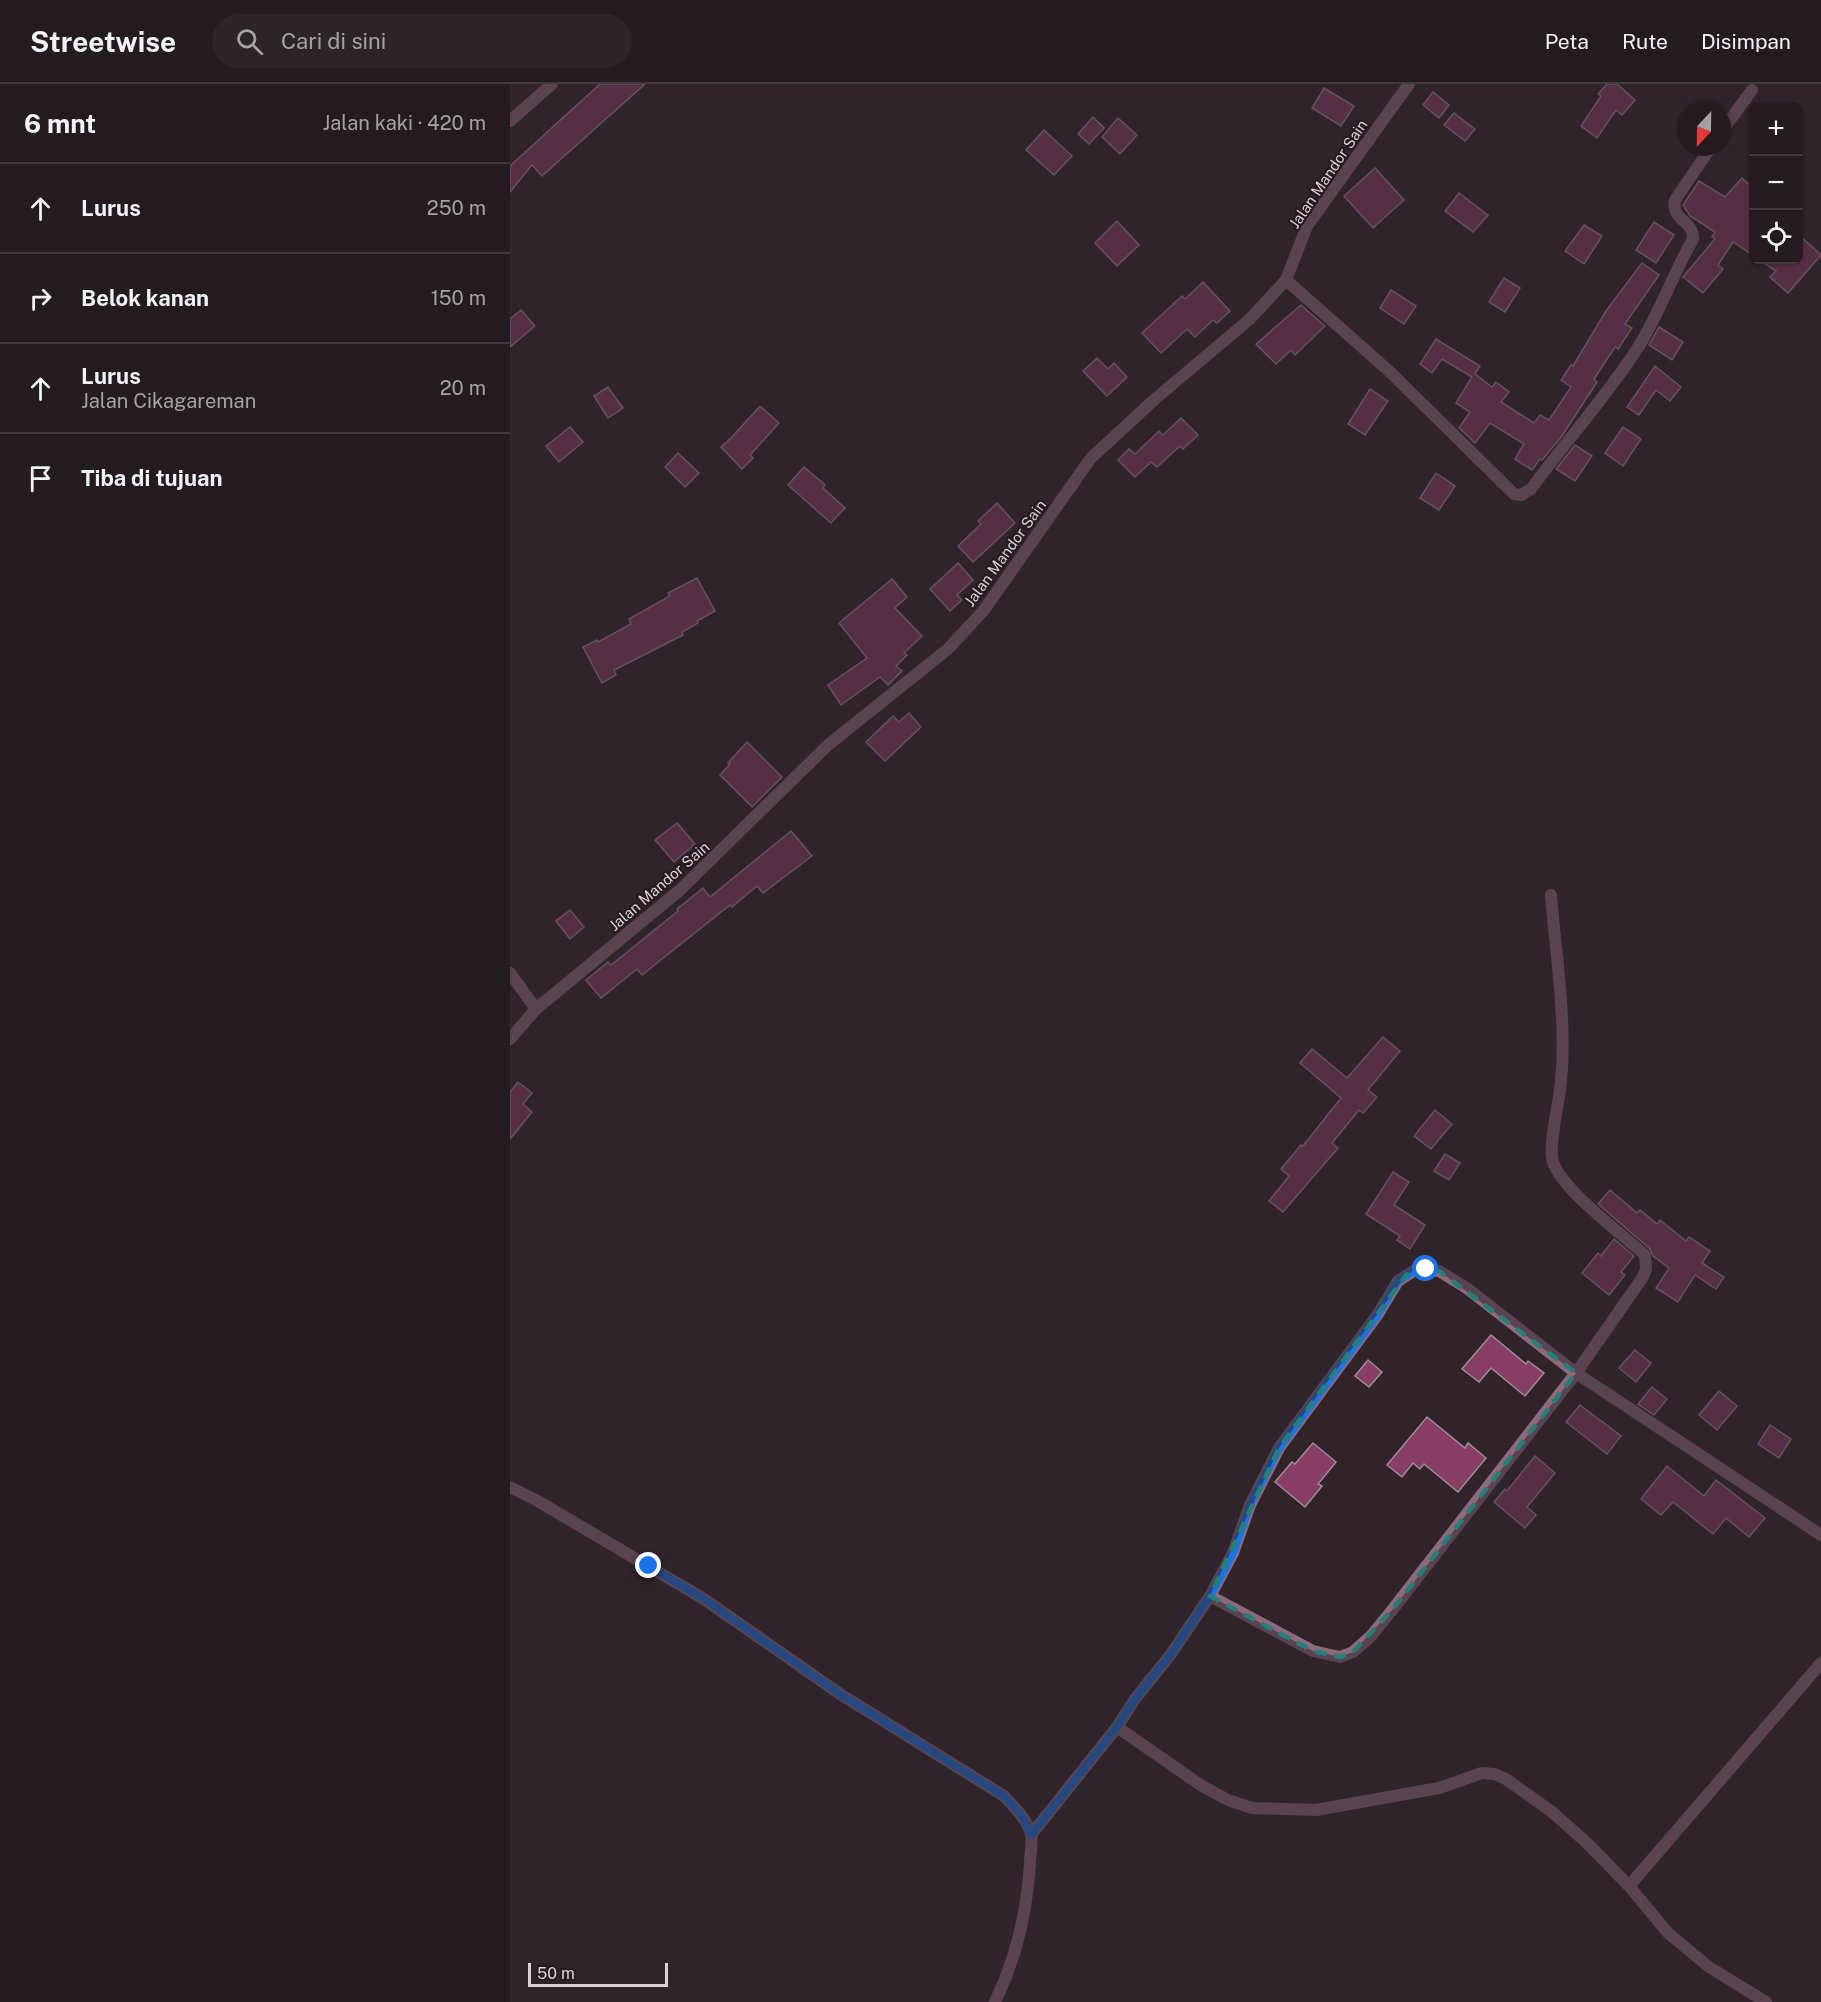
<!DOCTYPE html>
<html lang="id">
<head>
<meta charset="utf-8">
<style>
  body { margin:0; font-family:"Public Sans",sans-serif; background:#2c2428; color:#f1f3f6 }
  .controls { position:absolute; right:18px; top:18px; display:grid; overflow:hidden; border-radius:9px; box-shadow:0 2px 4px #0004 }
  .controls button { width:54px; height:54px; display:grid; place-items:center; padding:0; border:0; border-bottom:2px solid #41393d; background:#241b1f; color:#f1f3f6; font:30px sans-serif }
  .compass { position:absolute; left:1167px; top:18px; width:54px; height:54px; border-radius:50%; background:#241b1f; box-shadow:0 2px 4px #0004; rotate:202deg }
  .scale { position:absolute; left:18px; bottom:15px; width:140px; box-sizing:border-box; padding-left:6px; border:3px solid #dad2d6; border-top:0; font-size:16px; line-height:21px; white-space:nowrap; color:#dad2d6; -webkit-text-stroke:4px #261b20; paint-order:stroke }
  .stop { position:absolute; width:18px; height:18px; margin:-14px; border:4px solid #1a73e8; border-radius:50%; background:#fff }
  .stop.end { background:#1a73e8; border-color:#fff; box-shadow:0 2px 6px #0008 }
  .list { margin:0; padding:0; list-style:none }
  h2 { display:flex; justify-content:space-between; align-items:center; height:78px; margin:0; padding:0 24px; font-size:26px }
  h2 small { font-size:20px; font-weight:400; color:#a3a1a4 }
  .list li { display:grid; grid-template-columns:39px 1fr auto; gap:18px; align-items:center; box-sizing:border-box; height:90px; padding:0 24px; border-top:2px solid #41393d }
  .list b { display:block; font-size:22px; white-space:nowrap }
  .list p { margin:0; font-size:20px; white-space:nowrap; color:#a3a1a4 }
  .list em { font-size:20px; font-style:normal; color:#a3a1a4 }
  .icon { flex:none; width:33px; height:33px; fill:none; stroke:currentColor; stroke-width:2; stroke-linecap:round; stroke-linejoin:round }
  .map { position:relative; flex:none; width:1311px; height:1918px; overflow:hidden }
  header { display:flex; align-items:center; gap:36px; box-sizing:border-box; height:84px; padding:0 30px; background:#241b1f; border-bottom:2px solid #41393d }
  header strong { font-size:28px }
  nav { display:flex; gap:33px; margin-inline-start:auto; font-size:21px }
  .search { width:420px; height:54px; background:#2c2428; display:flex; align-items:center; gap:15px; box-sizing:border-box; padding:0 21px; border-radius:33px; color:#a3a1a4; font-size:22px }
  main { display:flex }
  aside { flex:1; background:#241b1f }
  .map>svg:first-child { display:block }
  .building { fill:#883d65; stroke:#9b8c93; stroke-width:1.5 }
  .lines { fill:none; stroke-linecap:round; stroke-linejoin:round }
  .minor { stroke:#8d697a; stroke-width:12 }
  .tertiary { stroke:#8d697a; stroke-width:12 }
  .route { stroke:#1a73e8; stroke-width:8 }
  .marked { fill:none; stroke:#237f78; stroke-width:4.5; stroke-dasharray:12 8; stroke-linejoin:round }
  .labels { text-anchor:middle; dominant-baseline:central; stroke-width:4.5; stroke-linejoin:round; paint-order:stroke }
  .street-label { font-size:15px; fill:#dad2d6; stroke:#261b20 }
</style>
</head>
<body>
<header>
<strong>Streetwise</strong>
<div class="search"><svg class="icon" aria-label="search" viewBox="0 0 24 24"><circle cx="10" cy="10" r="6"/><path d="M15 15l6 6"/></svg>Cari di sini</div>
<nav><a>Peta</a><a>Rute</a><a>Disimpan</a></nav>
</header>
<main>
<aside>
<h2>6 mnt<small>Jalan kaki · 420 m</small></h2>
<ul class="list">
<li><svg class="icon" aria-label="ahead" viewBox="0 0 24 24"><path d="M12 20V5M6 11l6-6 6 6"/></svg><div><b>Lurus</b></div><em>250 m</em></li>
<li><svg class="icon" aria-label="right" viewBox="0 0 24 24"><path d="M7 20v-9h11M14 6l5 5-5 5"/></svg><div><b>Belok kanan</b></div><em>150 m</em></li>
<li><svg class="icon" aria-label="ahead" viewBox="0 0 24 24"><path d="M12 20V5M6 11l6-6 6 6"/></svg><div><b>Lurus</b><p>Jalan Cikagareman</p></div><em>20 m</em></li>
<li><svg class="icon" aria-label="arrive" viewBox="0 0 24 24"><path d="M6 21V4h12l-3 4 3 4H6"/></svg><div><b>Tiba di tujuan</b></div></li>
</ul>
</aside>
<div class="map">
<svg width="1311" height="1918" viewBox="0 0 1311 1918">
  <rect width="100%" height="100%" fill="#302429"/>
  <g class="building">
    <path d="M 90,0 L 135,0 L 32,92 L 22,81 L 0,108 L 0,82 Z"/>
    <path d="M 1097,0 L 1107,0 L 1125,16 L 1112,31 L 1106,26 L 1087,54 L 1071,42 L 1091,12 L 1088,10 Z"/>
    <path d="M 814,4 L 844,22 L 831,42 L 802,24 Z"/>
    <path d="M 923,8 L 939,21 L 929,34 L 913,21 Z"/>
    <path d="M 944,29 L 965,45 L 955,57 L 934,41 Z"/>
    <path d="M 583,33 L 594,44 L 579,60 L 568,50 Z"/>
    <path d="M 608,34 L 627,51 L 610,70 L 592,53 Z"/>
    <path d="M 534,46 L 562,72 L 544,91 L 516,66 Z"/>
    <path d="M 865,84 L 894,116 L 863,144 L 834,112 Z"/>
    <path d="M 1232,94 L 1244,105 L 1244,172 L 1223,158 L 1208,181 L 1213,185 L 1193,209 L 1173,193 L 1205,155 L 1202,153 L 1205,148 L 1180,132 L 1173,121 L 1189,97 L 1215,113 Z"/>
    <path d="M 949,109 L 978,131 L 963,148 L 935,127 Z"/>
    <path d="M 607,137 L 629,161 L 607,182 L 585,159 Z"/>
    <path d="M 1144,138 L 1164,151 L 1146,179 L 1126,166 Z"/>
    <path d="M 1074,141 L 1092,152 L 1074,180 L 1055,167 Z"/>
    <path d="M 1288,150 L 1311,171 L 1278,209 L 1260,193 L 1266,187 L 1249,176 L 1288,176 Z"/>
    <path d="M 1132,179 L 1149,191 L 1115,240 L 1122,244 L 1108,265 L 1105,263 L 1084,295 L 1087,298 L 1052,352 L 1032,376 L 1030,375 L 1022,386 L 1005,375 L 1014,360 L 980,339 L 965,359 L 949,344 L 960,328 L 946,319 L 962,293 L 932,275 L 922,289 L 910,280 L 926,255 L 970,282 L 965,290 L 982,303 L 986,298 L 999,308 L 991,318 L 1024,339 L 1030,331 L 1039,336 L 1061,303 L 1051,296 L 1061,281 L 1063,282 L 1096,227 Z"/>
    <path d="M 994,194 L 1010,204 L 995,228 L 979,218 Z"/>
    <path d="M 693,198 L 720,227 L 707,239 L 703,236 L 685,253 L 677,245 L 651,269 L 632,249 L 672,212 L 675,215 Z"/>
    <path d="M 881,206 L 906,222 L 894,240 L 870,224 Z"/>
    <path d="M 791,221 L 815,242 L 785,271 L 781,266 L 766,280 L 746,260 Z"/>
    <path d="M 11,226 L 25,242 L 0,263 L 0,235 Z"/>
    <path d="M 1149,243 L 1173,258 L 1162,276 L 1139,261 Z"/>
    <path d="M 587,274 L 598,285 L 604,279 L 617,293 L 597,312 L 573,287 Z"/>
    <path d="M 1145,282 L 1171,303 L 1160,317 L 1146,306 L 1129,331 L 1117,323 Z"/>
    <path d="M 98,303 L 113,324 L 98,334 L 84,312 Z"/>
    <path d="M 860,305 L 878,317 L 855,351 L 838,340 Z"/>
    <path d="M 250,322 L 269,339 L 240,371 L 243,374 L 232,385 L 211,363 L 222,353 Z"/>
    <path d="M 671,334 L 688,351 L 673,365 L 670,362 L 647,383 L 641,378 L 625,393 L 608,376 L 619,365 L 625,370 L 649,347 L 653,351 Z"/>
    <path d="M 60,343 L 73,358 L 49,378 L 36,362 Z"/>
    <path d="M 1113,343 L 1131,355 L 1113,382 L 1095,369 Z"/>
    <path d="M 1065,361 L 1082,372 L 1065,397 L 1046,385 Z"/>
    <path d="M 168,369 L 189,389 L 175,403 L 155,383 Z"/>
    <path d="M 294,383 L 315,401 L 313,404 L 335,424 L 321,439 L 278,401 Z"/>
    <path d="M 926,389 L 945,402 L 929,426 L 910,414 Z"/>
    <path d="M 487,419 L 505,439 L 463,478 L 448,462 L 471,440 L 468,437 Z"/>
    <path d="M 448,479 L 463,496 L 447,511 L 452,516 L 440,527 L 420,505 Z"/>
    <path d="M 187,494 L 205,527 L 187,537 L 188,539 L 172,548 L 173,551 L 104,586 L 106,591 L 92,599 L 73,563 L 87,556 L 88,558 L 121,540 L 119,535 L 160,512 L 158,509 Z"/>
    <path d="M 382,495 L 397,513 L 385,524 L 412,552 L 394,569 L 397,571 L 386,582 L 392,587 L 378,601 L 370,593 L 331,621 L 318,601 L 357,574 L 329,539 Z"/>
    <path d="M 399,629 L 411,643 L 375,677 L 356,658 L 383,632 L 389,638 Z"/>
    <path d="M 237,658 L 272,693 L 242,723 L 210,691 L 220,680 L 218,679 Z"/>
    <path d="M 167,739 L 185,760 L 164,778 L 145,756 Z"/>
    <path d="M 281,747 L 302,772 L 253,809 L 247,802 L 222,823 L 220,821 L 132,891 L 127,885 L 91,914 L 76,896 L 98,878 L 101,881 L 168,827 L 167,825 L 193,804 L 200,813 Z"/>
    <path d="M 60,826 L 74,843 L 60,855 L 46,837 Z"/>
    <path d="M 873,953 L 890,967 L 858,1006 L 867,1013 L 853,1029 L 849,1026 L 822,1059 L 828,1064 L 773,1128 L 759,1117 L 779,1092 L 771,1085 L 791,1061 L 793,1062 L 831,1014 L 790,979 L 802,965 L 837,994 Z"/>
    <path d="M 8,998 L 22,1009 L 13,1020 L 22,1028 L 0,1055 L 0,1008 Z"/>
    <path d="M 925,1026 L 942,1040 L 921,1065 L 904,1052 Z"/>
    <path d="M 935,1070 L 950,1079 L 939,1096 L 924,1087 Z"/>
    <path d="M 883,1088 L 899,1098 L 884,1121 L 915,1141 L 900,1165 L 887,1156 L 890,1152 L 856,1130 Z"/>
    <path d="M 1100,1106 L 1127,1129 L 1130,1126 L 1147,1140 L 1150,1136 L 1176,1157 L 1179,1153 L 1200,1167 L 1192,1179 L 1214,1193 L 1206,1205 L 1185,1191 L 1168,1218 L 1146,1204 L 1159,1184 L 1143,1172 L 1140,1165 L 1088,1120 Z"/>
    <path d="M 1104,1155 L 1124,1172 L 1111,1188 L 1115,1191 L 1099,1211 L 1072,1189 L 1088,1169 L 1091,1172 Z"/>
    <path d="M 981,1251 L 1016,1280 L 1018,1277 L 1034,1289 L 1015,1312 L 981,1284 L 969,1298 L 952,1285 Z"/>
    <path d="M 1125,1266 L 1141,1279 L 1126,1298 L 1109,1284 Z"/>
    <path d="M 858,1276 L 872,1288 L 859,1303 L 845,1292 Z"/>
    <path d="M 1142,1303 L 1157,1315 L 1144,1331 L 1128,1320 Z"/>
    <path d="M 1209,1307 L 1227,1322 L 1207,1346 L 1189,1331 Z"/>
    <path d="M 1070,1321 L 1111,1352 L 1097,1370 L 1056,1338 Z"/>
    <path d="M 917,1333 L 955,1364 L 958,1359 L 976,1374 L 948,1408 L 914,1380 L 910,1385 L 903,1379 L 892,1393 L 877,1381 Z"/>
    <path d="M 1260,1341 L 1281,1355 L 1269,1374 L 1248,1360 Z"/>
    <path d="M 803,1359 L 826,1378 L 808,1400 L 812,1402 L 795,1423 L 765,1398 L 782,1378 L 785,1380 Z"/>
    <path d="M 1025,1372 L 1045,1389 L 1017,1423 L 1026,1431 L 1015,1444 L 984,1418 L 995,1405 L 997,1407 Z"/>
    <path d="M 1157,1382 L 1194,1412 L 1206,1396 L 1255,1434 L 1239,1453 L 1216,1434 L 1203,1450 L 1163,1418 L 1151,1431 L 1131,1415 Z"/>
  </g>
  <g class="lines">
    <g class="minor">
      <path d="M 0,37 L 42,0"/>
      <path d="M 1212,47 L 1242,6"/>
      <path d="M 776,196 L 879,287 L 1004,410 L 1011,411 L 1021,405 C 1056,357 1097,312 1129,262 C 1150,228 1163,190 1183,155 C 1185,138 1160,135 1165,116 L 1201,63"/>
      <path d="M 0,889 L 26,925 L 0,955"/>
      <path d="M 26,925 L 170,806 L 318,661 L 438,565 L 474,526 L 581,374 L 645,315 L 740,235 L 776,196 L 797,142 L 899,0"/>
      <path d="M 700,1512 L 723,1469 L 740,1421 L 769,1364 L 868,1230 L 888,1197 L 905,1186 L 929,1187 L 958,1205 L 1066,1289 L 1311,1451"/>
      <path d="M 607,1643 L 625,1615 L 661,1570 L 700,1512 L 803,1567 L 830,1573 L 843,1568 L 861,1552 L 883,1525 L 1066,1289 L 1133,1193 L 1136,1185 L 1135,1171 C 1111,1149 1053,1107 1043,1078 C 1038,1064 1048,1023 1050,1006 C 1058,942 1046,875 1041,811"/>
      <path d="M 521,1751 L 607,1643 L 692,1702 L 718,1716 L 742,1724 L 806,1726 L 929,1704 L 972,1689 L 984,1690 L 996,1695 L 1042,1728 L 1077,1759 L 1119,1802 L 1158,1849 L 1199,1883 L 1256,1918"/>
      <path d="M 1119,1802 L 1311,1579"/>
    </g>
    <path class="tertiary" d="M 0,1403 L 26,1416 L 194,1515 L 330,1610 L 494,1712 C 504,1723 517,1735 521,1750 C 523,1758 520,1770 520,1778 C 517,1828 507,1873 485,1918"/>
  </g>
  <g class="lines">
    <path class="route" d="M 139,1482 L 194,1515 L 330,1610 L 494,1712 L 512,1732 L 521,1751 L 607,1643 L 625,1615 L 661,1570 L 700,1512 L 723,1469 L 740,1421 L 769,1364 L 868,1230 L 888,1197 L 905,1186 L 916,1185"/>
  </g>
  <path d="M0 0H1311V1918H0ZM 905,1186 L 929,1187 L 1066,1289 L 883,1525 L 843,1568 L 830,1573 L 803,1567 L 700,1512 L 769,1364 L 896,1191 Z" fill="#302429" fill-opacity=".55" fill-rule="evenodd"/>
  <path class="marked" d="M 905,1186 L 929,1187 L 1066,1289 L 883,1525 L 843,1568 L 830,1573 L 803,1567 L 700,1512 L 769,1364 L 896,1191 Z"/>
  <g class="labels">
    <g class="street-label">
      <text transform="translate(818 90) rotate(-56)">Jalan Mandor Sain</text>
      <text transform="translate(495 469) rotate(-54)">Jalan Mandor Sain</text>
      <text transform="translate(149 802) rotate(-41)">Jalan Mandor Sain</text>
    </g>
  </g>
</svg>
<div class="controls">
<button>+</button>
<button>−</button>
<button><svg class="icon" aria-label="locate" viewBox="0 0 24 24"><circle cx="12" cy="12" r="6"/><path d="M12 2v4M12 18v4M2 12h4M18 12h4"/></svg></button>
</div>
<svg class="compass" viewBox="-18 -18 36 36"><path d="M0-13l5 13h-10z" fill="#e53935"/><path d="M0 13l5-13h-10z" fill="#a3a1a4"/></svg>
<div class="scale">50 m</div>
<div class="stop" style="left:916px;top:1185px"></div>
<div class="stop end" style="left:139px;top:1482px"></div>
</div>
</main>
</body>
</html>
